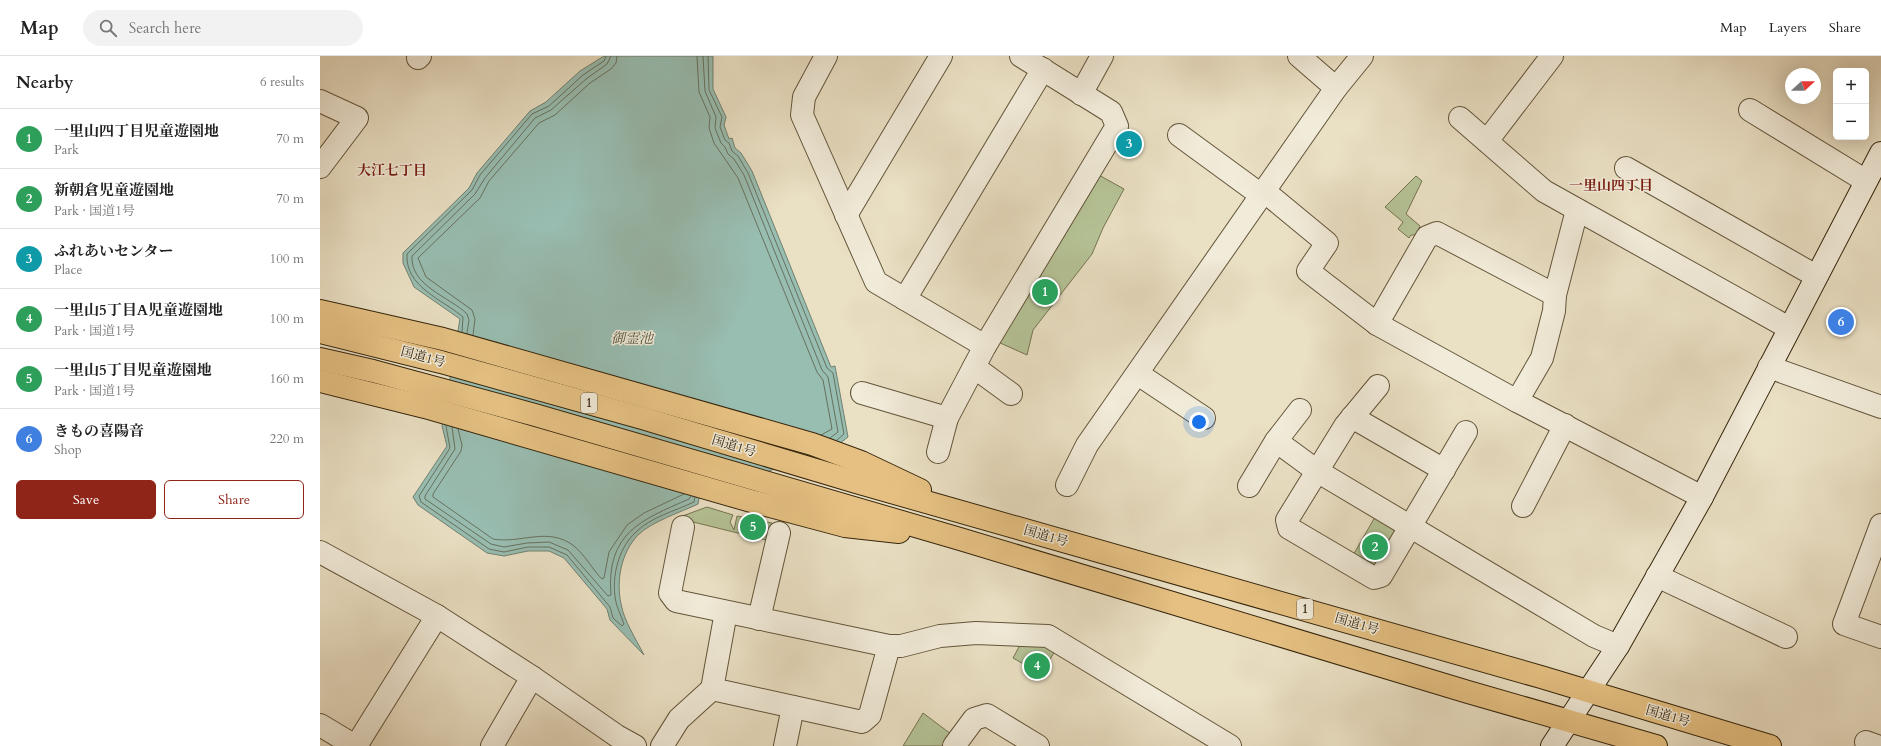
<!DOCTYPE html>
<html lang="en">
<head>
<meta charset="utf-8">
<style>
  body { margin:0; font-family:Cardo,"Noto Serif JP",serif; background:#f2f2f2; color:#222 }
  .controls { position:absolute; right:12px; top:12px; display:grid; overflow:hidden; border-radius:6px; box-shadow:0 4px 16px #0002 }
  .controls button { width:36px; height:36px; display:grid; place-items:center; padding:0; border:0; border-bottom:1px solid #e0e0e0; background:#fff; color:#222; font:20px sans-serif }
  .compass { position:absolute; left:1465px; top:12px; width:36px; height:36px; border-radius:50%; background:#fff; box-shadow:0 4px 16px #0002; rotate:69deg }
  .you { position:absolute; left:879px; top:366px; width:14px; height:14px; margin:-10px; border:3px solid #fff; border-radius:50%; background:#1a73e8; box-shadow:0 0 0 6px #1a73e833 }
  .badge { display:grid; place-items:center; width:26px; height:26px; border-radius:50%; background:#8f2418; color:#fff; font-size:13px; font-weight:700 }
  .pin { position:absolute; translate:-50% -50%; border:2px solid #fff; box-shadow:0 1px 4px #0006 }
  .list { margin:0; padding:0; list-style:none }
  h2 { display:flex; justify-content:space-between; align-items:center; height:52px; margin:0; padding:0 16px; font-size:17px }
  h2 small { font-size:13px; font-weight:400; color:#767676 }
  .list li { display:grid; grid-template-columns:26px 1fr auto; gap:12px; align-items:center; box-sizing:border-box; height:60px; padding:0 16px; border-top:1px solid #e0e0e0 }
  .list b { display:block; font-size:15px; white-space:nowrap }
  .list p { margin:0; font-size:13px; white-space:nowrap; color:#767676 }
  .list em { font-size:13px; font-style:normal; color:#767676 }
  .actions { display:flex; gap:8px; padding:12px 16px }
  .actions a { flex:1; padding:9px 0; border:1px solid #8f2418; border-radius:6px; text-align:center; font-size:14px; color:#8f2418 }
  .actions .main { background:#8f2418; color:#fff }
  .icon { flex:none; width:22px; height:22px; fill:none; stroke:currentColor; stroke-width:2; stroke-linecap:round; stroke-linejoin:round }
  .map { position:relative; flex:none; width:1561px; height:690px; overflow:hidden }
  header { display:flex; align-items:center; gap:24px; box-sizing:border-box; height:56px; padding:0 20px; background:#fff; border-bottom:1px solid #e0e0e0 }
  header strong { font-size:19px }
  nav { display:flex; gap:22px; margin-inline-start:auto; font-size:14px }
  .search { width:280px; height:36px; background:#f2f2f2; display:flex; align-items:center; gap:10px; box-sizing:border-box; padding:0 14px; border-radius:22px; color:#767676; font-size:15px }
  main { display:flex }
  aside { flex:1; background:#fff }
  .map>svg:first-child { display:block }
  .green { fill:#b5c396; stroke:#767451 }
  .water { fill:#98bdb1; stroke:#71806f }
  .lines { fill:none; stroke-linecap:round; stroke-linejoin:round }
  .shore { stroke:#67715e; stroke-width:1 }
  .street-casing { stroke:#63543a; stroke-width:24 }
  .secondary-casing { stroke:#36250c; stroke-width:24 }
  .highway-casing { stroke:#36250c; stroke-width:24 }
  .street { stroke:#f1ebd9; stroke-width:22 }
  .secondary { stroke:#f1ebd9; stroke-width:22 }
  .highway { stroke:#e5c082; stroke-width:22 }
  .labels { text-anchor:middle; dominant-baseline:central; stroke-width:3; stroke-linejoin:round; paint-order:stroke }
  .shield { fill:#f1ebd9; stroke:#6e604a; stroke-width:1 }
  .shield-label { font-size:12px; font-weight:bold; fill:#36250c }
  .street-label { font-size:13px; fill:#36250c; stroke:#f1ebd9 }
  .neighbourhood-label { font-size:14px; font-weight:bold; fill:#7a1f14; stroke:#f1ebd9 }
  .water-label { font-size:14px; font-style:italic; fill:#53533e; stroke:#f1ebd9 }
</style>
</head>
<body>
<header>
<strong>Map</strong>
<div class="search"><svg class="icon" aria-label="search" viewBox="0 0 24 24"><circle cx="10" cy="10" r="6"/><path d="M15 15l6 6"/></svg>Search here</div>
<nav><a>Map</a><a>Layers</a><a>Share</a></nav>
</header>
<main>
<aside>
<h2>Nearby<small>6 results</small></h2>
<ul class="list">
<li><span class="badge" style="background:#2e9e5b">1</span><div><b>一里山四丁目児童遊園地</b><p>Park</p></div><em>70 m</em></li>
<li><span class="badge" style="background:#2e9e5b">2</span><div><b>新朝倉児童遊園地</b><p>Park · 国道1号</p></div><em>70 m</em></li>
<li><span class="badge" style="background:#0f9aa8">3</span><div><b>ふれあいセンター</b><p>Place</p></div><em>100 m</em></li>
<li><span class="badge" style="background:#2e9e5b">4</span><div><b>一里山5丁目A児童遊園地</b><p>Park · 国道1号</p></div><em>100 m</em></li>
<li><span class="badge" style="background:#2e9e5b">5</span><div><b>一里山5丁目児童遊園地</b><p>Park · 国道1号</p></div><em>160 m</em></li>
<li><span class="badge" style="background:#3f7fe0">6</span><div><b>きもの喜陽音</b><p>Shop</p></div><em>220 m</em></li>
</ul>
<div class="actions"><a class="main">Save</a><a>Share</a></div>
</aside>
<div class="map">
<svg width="1561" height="690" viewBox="0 0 1561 690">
  <rect width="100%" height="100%" fill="#eae0c4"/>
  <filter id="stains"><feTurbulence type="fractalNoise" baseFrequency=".005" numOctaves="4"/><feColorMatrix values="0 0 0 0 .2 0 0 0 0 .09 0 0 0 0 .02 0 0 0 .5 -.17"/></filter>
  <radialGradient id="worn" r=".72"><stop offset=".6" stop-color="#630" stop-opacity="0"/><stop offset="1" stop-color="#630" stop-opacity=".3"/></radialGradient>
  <g class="green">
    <path d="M 777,118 L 804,133 L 783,172 L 772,198 L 713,274 L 707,299 L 678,286 Z"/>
    <path d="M 1096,120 L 1102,125 L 1086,158 L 1100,170 L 1097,179 L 1091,179 L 1089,182 L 1078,173 L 1083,166 L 1065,151 Z"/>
    <path d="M 387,451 L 413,459 L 410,466 L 414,474 L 417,460 L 452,467 L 446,484 L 357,462 Z"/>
    <path d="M 1055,461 L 1075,472 L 1078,481 L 1054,513 L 1032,501 Z"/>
    <path d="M 700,589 L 725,589 L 735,595 L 721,618 L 693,602 Z"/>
    <path d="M 603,657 L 631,678 L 622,690 L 583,690 Z"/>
  </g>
  <path class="water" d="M 284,0 L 393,0 L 393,33 L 406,61 L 404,69 L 409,83 L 412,82 L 415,92 L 421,97 L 432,115 L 511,311 L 515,310 L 528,381 L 519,388 L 379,442 L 378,448 C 361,456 331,466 318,479 C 301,497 296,524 301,548 C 304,565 316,583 324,599 L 290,564 L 287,553 L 244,502 L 229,495 L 208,495 L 184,500 L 167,497 L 98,449 L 93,441 L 127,390 L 122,370 L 140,263 L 94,231 L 83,207 L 83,197 L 149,132 L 157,117 L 210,55 L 226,46 L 260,15 Z"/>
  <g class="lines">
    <g class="shore">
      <path d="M 377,0 L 379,36 L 390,61 L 389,72 L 394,87 L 418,122 L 497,316 L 503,324 L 512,373 L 501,379"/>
      <path d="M 383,0 L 385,35 L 396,61 L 395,72 L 401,87 L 405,91 L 408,98 L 414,103 L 424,119 L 502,314 L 508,321 L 518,376 L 510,382"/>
      <path d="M 388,0 L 389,34 L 402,61 L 400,71 L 405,84 L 409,87 L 412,95 L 418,100 L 428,117 L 507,312 L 513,317 L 524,378 L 517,384"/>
      <path d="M 142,276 L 143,261 C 122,243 85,231 87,198 L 152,134 L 160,119 L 212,58 L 229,50 L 263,19 L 284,5 L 286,0"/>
      <path d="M 147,277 L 149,264 L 147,258 C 130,241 90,230 92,200 L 155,138 L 165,122 L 215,62 L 231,54 L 266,23 L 287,8 L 291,0"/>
      <path d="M 153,279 L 155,263 L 152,254 L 106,221 L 98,202 L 160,142 L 169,125 L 219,67 L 235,59 L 270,27 L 291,13 L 296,7 L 297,0"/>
      <path d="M 126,370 L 130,392 L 99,440 L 101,446 L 169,493 L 184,496 L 208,491 L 229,491 L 247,499 L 290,551 L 293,562 L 302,570 L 304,568 C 302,562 299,556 297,550 C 290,526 297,493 316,476 C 331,461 355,455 374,446 L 375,441"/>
      <path d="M 132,371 L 135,393 L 105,440 L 105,443 L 171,488 L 184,491 L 207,487 L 229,486 L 248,494 L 288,540 L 291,539 C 286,477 321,464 369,443 L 371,440"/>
      <path d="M 138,373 L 142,389 L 141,395 L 113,438 L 113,441 L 173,483 C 201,488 228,470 254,490 C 265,499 272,513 282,523 L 284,522 L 289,496 L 307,469 L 324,457 L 364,438"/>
    </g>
    <g class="street-casing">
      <g id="street">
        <path d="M 506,0 L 484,41 L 482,59 L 556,226 L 665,290"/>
        <path d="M 979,0 L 1016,32"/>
        <path d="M 98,2 L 100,0"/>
        <path d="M 761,38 L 782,0"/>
        <path d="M 0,45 L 37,62 L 0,111"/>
        <path d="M 1430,54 L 1546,125"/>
        <path d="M 1140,62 L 1224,135 L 1469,272"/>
        <path d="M 859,79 L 941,139"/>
        <path d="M 1167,85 L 1232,0"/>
        <path d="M 1306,112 L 1496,220"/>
        <path d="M 944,135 L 1007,187 L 988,215 L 1057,268 L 1197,345 L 1382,441"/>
        <path d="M 526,159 L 621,0"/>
        <path d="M 585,243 L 723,13"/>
        <path d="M 1057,268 L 1107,181 L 1117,177 L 1235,239"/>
        <path d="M 654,311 L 691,338"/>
        <path d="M 1449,311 L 1561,351"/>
        <path d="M 818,318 L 884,362"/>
        <path d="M 1058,330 L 1025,370 L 967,464 L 969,472 L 1054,522 L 1061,520 L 1146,376"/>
        <path d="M 542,337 L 627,362"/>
        <path d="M 1197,345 L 1222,302 L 1234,255 L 1235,239 L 1257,154"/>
        <path d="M 1032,361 L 1124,414"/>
        <path d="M 956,385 L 997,415 L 1274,580 L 1298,590"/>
        <path d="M 618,396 L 627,362 L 665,290 L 797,70 L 791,56 L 701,0"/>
        <path d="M 747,429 L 767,389 L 1016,32 L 1042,0"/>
        <path d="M 929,430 L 956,385 L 980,354"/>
        <path d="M 1203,450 L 1245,369"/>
        <path d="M 1561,469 L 1524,568 L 1561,581"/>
        <path d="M 363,471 L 350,537 L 356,545 L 569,590 L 581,590 L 620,580 L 656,577 L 728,580 L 910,690"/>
        <path d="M 0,496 L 117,560 L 212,621 L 297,680 L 315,690"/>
        <path d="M 1337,520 L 1466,581"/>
        <path d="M 406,556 L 392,633 L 542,666 L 550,659 L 569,590"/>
        <path d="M 439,563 L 459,477"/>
        <path d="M 0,669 L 35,690"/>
        <path d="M 1546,686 L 1557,690"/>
        <path d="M 36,690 L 117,560"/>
        <path d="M 172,690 L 212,621"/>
        <path d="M 342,690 L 359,663 L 392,633"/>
        <path d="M 465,690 L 473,651"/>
        <path d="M 634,690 L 654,663 L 667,659 L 718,690"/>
      </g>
    </g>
    <g class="secondary-casing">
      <path id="secondary" d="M 1232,690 L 1298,590 L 1382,441 L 1561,97"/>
    </g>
    <g class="highway-casing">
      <g id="highway">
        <path d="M 0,255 L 123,283 L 492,388 L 541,406 L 600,434"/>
        <path d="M 0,276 L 121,306 L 322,362 L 536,426 L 1221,621 L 1450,690"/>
        <path d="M 0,303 L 53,315 L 215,359 L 640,483 L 1148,636 L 1336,690"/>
        <path d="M 0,325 L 105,351 L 431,445 L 525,470 L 579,476"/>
      </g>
    </g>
    <use href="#street" class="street"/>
    <use href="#secondary" class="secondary"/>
    <use href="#highway" class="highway"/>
  </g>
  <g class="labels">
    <g class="shield">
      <rect x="261" y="337" width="16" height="20" rx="3"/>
      <rect x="977" y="543" width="16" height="20" rx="3"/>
    </g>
    <g class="shield-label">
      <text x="269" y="347">1</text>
      <text x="985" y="553">1</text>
    </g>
    <g class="street-label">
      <text transform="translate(103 301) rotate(15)">国道1号</text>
      <text transform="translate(414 390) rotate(17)">国道1号</text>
      <text transform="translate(726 480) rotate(16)">国道1号</text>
      <text transform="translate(1037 568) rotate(16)">国道1号</text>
      <text transform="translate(1348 660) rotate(16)">国道1号</text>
    </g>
    <g class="neighbourhood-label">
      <text x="72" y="114">大江七丁目</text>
      <text x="1291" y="129">一里山四丁目</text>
    </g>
    <g class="water-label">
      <text x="312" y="282">御霊池</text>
    </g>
  </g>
  <rect width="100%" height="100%" filter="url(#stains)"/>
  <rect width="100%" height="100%" fill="url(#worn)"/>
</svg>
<div class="controls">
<button>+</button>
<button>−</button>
</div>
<svg class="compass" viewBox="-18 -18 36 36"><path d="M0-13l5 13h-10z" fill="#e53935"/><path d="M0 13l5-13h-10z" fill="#767676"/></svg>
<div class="you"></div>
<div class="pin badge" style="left:725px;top:236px;background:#2e9e5b">1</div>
<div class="pin badge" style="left:1055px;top:491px;background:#2e9e5b">2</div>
<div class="pin badge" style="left:809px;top:88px;background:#0f9aa8">3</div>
<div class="pin badge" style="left:717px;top:610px;background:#2e9e5b">4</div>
<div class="pin badge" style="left:433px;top:471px;background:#2e9e5b">5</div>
<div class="pin badge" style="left:1521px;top:266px;background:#3f7fe0">6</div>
</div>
</main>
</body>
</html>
